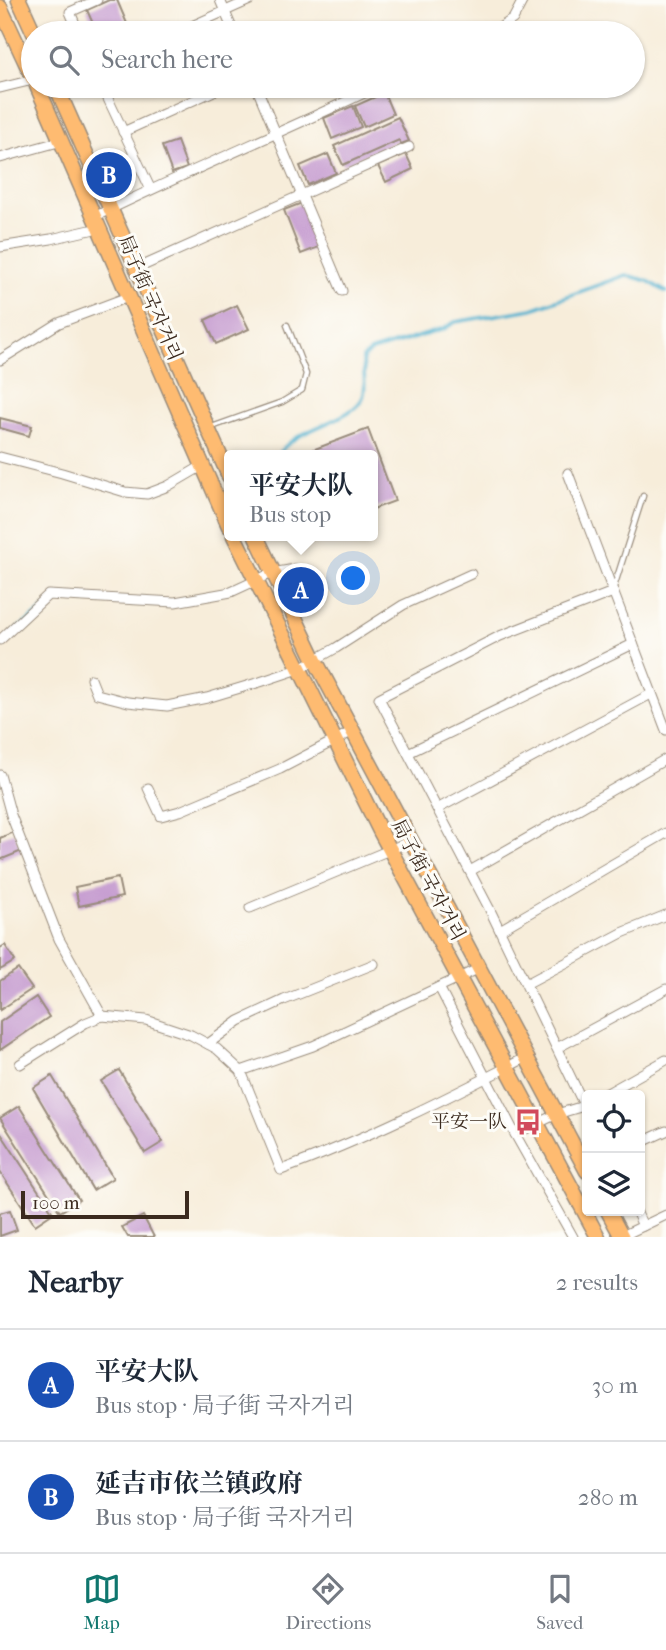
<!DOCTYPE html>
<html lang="en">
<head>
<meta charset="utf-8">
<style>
  body { margin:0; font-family:"IM FELL French Canon","Noto Serif SC","Noto Serif KR",serif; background:#f6f6f7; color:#1f2937 }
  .controls { position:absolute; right:21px; bottom:21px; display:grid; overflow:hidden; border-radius:7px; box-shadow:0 2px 5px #0004 }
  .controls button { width:63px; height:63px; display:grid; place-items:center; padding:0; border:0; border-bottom:2px solid #e0e1e3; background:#fff; color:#1f2937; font:35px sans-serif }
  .scale { position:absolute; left:21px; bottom:18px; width:168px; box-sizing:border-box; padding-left:7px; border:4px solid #3b2a1e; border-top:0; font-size:19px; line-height:24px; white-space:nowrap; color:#3b2a1e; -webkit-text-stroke:5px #fdfcf7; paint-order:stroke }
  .you { position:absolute; left:354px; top:579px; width:24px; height:24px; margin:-18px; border:5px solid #fff; border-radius:50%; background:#1a73e8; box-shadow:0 0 0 10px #1a73e833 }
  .badge { display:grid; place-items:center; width:46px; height:46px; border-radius:50%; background:#0f766e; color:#fff; font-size:23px; font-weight:700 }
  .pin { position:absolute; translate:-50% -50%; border:4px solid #fff; box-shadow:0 2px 7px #0006 }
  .popup { position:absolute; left:224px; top:450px; width:154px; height:91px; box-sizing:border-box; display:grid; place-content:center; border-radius:7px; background:#fff; filter:drop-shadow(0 2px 5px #0005); font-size:23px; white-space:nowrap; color:#747a83 }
  .popup b { font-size:26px; color:#1f2937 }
  .popup::after { content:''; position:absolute; left:50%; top:100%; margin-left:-14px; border:14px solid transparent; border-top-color:#fff }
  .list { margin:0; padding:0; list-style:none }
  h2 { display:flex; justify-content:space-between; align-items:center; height:91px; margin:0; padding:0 28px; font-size:30px }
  h2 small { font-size:23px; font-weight:400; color:#747a83 }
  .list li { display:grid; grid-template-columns:46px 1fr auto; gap:21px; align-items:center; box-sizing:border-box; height:112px; padding:0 28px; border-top:2px solid #e0e1e3 }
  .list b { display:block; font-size:26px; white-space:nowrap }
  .list p { margin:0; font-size:23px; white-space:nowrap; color:#747a83 }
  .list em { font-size:23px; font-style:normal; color:#747a83 }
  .icon { flex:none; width:38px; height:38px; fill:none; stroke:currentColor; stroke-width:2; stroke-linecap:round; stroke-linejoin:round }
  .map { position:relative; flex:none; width:666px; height:1237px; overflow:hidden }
  .search { position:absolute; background:#fff; box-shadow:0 2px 5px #0004; left:21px; right:21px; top:21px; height:77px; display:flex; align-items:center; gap:18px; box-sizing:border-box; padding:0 24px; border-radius:38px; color:#747a83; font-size:26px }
  .sheet { height:315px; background:#fff }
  nav { display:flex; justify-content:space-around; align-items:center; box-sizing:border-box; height:98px; border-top:2px solid #e0e1e3; background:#fff; font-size:19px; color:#747a83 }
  nav a { display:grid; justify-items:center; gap:4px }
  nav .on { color:#0f766e }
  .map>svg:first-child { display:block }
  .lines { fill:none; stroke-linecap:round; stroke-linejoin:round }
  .stream { stroke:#51b2d0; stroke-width:3.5 }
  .building { fill:#c79fd1 }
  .service-casing { stroke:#998c7c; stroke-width:7 }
  .minor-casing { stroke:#998c7c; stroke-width:11 }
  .primary-casing { stroke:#998c7c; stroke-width:17 }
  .service { stroke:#fff; stroke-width:4.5 }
  .minor { stroke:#fff; stroke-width:9 }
  .primary { stroke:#febb71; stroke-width:14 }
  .labels { text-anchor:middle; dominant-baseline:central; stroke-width:6; stroke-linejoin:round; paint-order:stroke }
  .street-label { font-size:19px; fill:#3b2a1e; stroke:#fdfcf7 }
  .poi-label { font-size:19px; fill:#3b2a1e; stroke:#fdfcf7; text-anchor:end }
</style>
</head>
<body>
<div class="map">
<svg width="666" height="1237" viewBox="0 0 666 1237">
  <rect width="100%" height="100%" fill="#fdfcf7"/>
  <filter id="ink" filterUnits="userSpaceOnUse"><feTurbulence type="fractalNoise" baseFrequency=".0143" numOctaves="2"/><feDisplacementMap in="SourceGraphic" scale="14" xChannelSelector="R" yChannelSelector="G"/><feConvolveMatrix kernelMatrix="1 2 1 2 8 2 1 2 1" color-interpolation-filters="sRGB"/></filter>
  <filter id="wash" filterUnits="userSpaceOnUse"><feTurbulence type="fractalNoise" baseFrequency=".00686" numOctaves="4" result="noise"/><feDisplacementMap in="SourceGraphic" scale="28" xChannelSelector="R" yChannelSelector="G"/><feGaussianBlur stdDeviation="1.57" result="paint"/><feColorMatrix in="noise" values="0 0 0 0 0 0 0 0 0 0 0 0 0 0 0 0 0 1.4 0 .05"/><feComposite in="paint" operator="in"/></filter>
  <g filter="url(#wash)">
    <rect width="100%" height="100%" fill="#f7edda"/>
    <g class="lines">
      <g class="stream">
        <path d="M 279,455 C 290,429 353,422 363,397 C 367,387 363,369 363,358 L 372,351 L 444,329 L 455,322 L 532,309 L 626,275 L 648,281 L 666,292"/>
        <path d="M 15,631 L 60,598"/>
      </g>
    </g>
    <g id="blocks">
      <g class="building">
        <path d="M 109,0 L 117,0 L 131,33 L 97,33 L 87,10 Z"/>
        <path d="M 384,93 L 393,114 L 364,127 L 355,106 Z"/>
        <path d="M 353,106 L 361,127 L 332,139 L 324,118 Z"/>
        <path d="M 398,117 L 409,141 L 401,144 L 399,140 L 343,165 L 334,146 Z"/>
        <path d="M 177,141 L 187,168 L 172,173 L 162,146 Z"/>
        <path d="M 328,154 L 336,173 L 308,185 L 300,166 Z"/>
        <path d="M 406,154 L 413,169 L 386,182 L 378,166 Z"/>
        <path d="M 302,203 L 319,247 L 301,254 L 284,210 Z"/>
        <path d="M 237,305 L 249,329 L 216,344 L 205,320 Z"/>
        <path d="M 0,418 L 32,426 L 29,436 L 0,428 Z"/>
        <path d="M 368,429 L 395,501 L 373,509 L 373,455 L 299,455 Z"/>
        <path d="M 14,832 L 22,851 L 0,860 L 0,838 Z"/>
        <path d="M 118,878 L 122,897 L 79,906 L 75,887 Z"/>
        <path d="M 5,945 L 15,961 L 0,970 L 0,948 Z"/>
        <path d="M 18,969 L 32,989 L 0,1010 L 0,981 Z"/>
        <path d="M 36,997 L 49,1017 L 0,1050 L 0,1022 Z"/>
        <path d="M 119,1070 L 163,1142 L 145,1153 L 101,1081 Z"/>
        <path d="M 52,1076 L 113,1178 L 93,1190 L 33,1088 Z"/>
        <path d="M 19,1106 L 79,1200 L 60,1212 L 0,1118 Z"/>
        <path d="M 0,1132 L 53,1213 L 35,1225 L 0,1172 Z"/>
        <path d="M 10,1210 L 17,1230 L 0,1236 L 0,1213 Z"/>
        <path d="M 143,1216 L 154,1237 L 128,1237 L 122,1227 Z"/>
      </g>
    </g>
  </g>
  <g filter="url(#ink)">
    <use href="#blocks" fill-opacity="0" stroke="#998c7c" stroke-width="2"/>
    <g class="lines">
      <g class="service-casing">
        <g id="service">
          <path d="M 209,428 L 282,402 L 302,390 L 306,374 L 287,325"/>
          <path d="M 614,587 L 643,496"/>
        </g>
      </g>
      <g class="minor-casing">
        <g id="minor">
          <path d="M 220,0 L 234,33"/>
          <path d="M 79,33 L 70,12 L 97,0"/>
          <path d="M 176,33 L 250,0"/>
          <path d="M 335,33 L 345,28"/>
          <path d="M 492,33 L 513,19 L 523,0"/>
          <path d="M 102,86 L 150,188"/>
          <path d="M 256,86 L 342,291"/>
          <path d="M 0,88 L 33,80"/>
          <path d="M 123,132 L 225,86"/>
          <path d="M 0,158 L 62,141"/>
          <path d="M 94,217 C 188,171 285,131 379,86"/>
          <path d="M 0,247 L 51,239 L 99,228"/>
          <path d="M 138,268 L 409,147"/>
          <path d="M 0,360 L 59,323 L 128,297"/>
          <path d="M 0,457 L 62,473 L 125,492 L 147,494 L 168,486 L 202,466"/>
          <path d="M 568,473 L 666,730"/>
          <path d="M 0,640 L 48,595 L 175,602 L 231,592 L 272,573 L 295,569"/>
          <path d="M 91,679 L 97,694 L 128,702 L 167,706 L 207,698 L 260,682 L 299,669 L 336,648 L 403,605 L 471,574"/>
          <path d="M 408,753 L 633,644"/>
          <path d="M 0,775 L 11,815 L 59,939 L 102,1016"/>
          <path d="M 148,788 L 161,816 L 180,811 L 280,769 L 353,731"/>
          <path d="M 437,809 L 651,694"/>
          <path d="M 470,871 L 666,759"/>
          <path d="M 250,908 L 411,841"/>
          <path d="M 500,930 L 666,833"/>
          <path d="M 480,968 L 439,987 L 515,1134 L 573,1237"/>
          <path d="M 526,984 L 622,933 L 666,915"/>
          <path d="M 208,1044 L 239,1021 L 284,1000 L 374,964"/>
          <path d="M 557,1048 L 666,989"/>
          <path d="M 20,1064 L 85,1023 L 102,1016 L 146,1020 L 191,1035 L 217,1049 L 241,1071 L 281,1170 C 366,1139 447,1098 527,1057"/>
          <path d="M 241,1071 L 313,1046 L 439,987"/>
          <path d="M 604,1095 L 666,1060"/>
          <path d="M 587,1111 L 489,908 L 379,698 L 500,636 L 613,592"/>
          <path d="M 515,1134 L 557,1114 L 587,1105"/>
          <path d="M 640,1143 L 666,1131"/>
          <path d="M 636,1211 L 643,1226"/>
          <path d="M 620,1237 L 666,1215"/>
        </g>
      </g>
      <g class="primary-casing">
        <g id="primary">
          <path d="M 19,0 L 34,33"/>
          <path d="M 0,7 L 33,78"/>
          <path d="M 37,86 L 229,526"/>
          <path d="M 56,86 L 229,476"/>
          <path d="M 234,536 L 380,831 L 598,1237"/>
          <path d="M 256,536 L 315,660 L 587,1171"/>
          <path d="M 608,1211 L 622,1237"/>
        </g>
      </g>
      <use href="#service" class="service"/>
      <use href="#minor" class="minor"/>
      <use href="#primary" class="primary"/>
    </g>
  </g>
  <defs>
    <g id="bus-bare" transform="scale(2.1)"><path d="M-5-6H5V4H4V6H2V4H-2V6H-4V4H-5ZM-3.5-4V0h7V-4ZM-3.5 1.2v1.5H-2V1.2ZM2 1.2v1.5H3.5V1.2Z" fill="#d1495b" stroke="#fdfcf7" stroke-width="2.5" paint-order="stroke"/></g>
  </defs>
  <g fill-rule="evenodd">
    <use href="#bus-bare" x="528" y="1122"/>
  </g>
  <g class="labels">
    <g class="street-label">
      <text transform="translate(150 298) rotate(67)">局子街 국자거리</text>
      <text transform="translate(428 880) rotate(62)">局子街 국자거리</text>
    </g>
    <g class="poi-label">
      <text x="507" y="1122">平安一队</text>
    </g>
  </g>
</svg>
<div class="controls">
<button><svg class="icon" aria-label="locate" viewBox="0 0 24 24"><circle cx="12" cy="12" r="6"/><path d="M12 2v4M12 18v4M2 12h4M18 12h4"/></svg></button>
<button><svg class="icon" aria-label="layers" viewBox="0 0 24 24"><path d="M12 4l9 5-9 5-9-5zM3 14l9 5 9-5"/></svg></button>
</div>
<div class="scale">100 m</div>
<div class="you"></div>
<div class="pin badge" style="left:301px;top:590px;background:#1a4fb4">A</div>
<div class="popup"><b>平安大队</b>Bus stop</div>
<div class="pin badge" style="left:109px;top:175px;background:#1a4fb4">B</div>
<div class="search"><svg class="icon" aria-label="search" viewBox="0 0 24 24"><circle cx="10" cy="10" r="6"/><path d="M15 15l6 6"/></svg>Search here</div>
</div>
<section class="sheet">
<h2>Nearby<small>2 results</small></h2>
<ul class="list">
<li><span class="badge" style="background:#1a4fb4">A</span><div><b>平安大队</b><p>Bus stop · 局子街 국자거리</p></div><em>30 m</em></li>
<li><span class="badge" style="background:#1a4fb4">B</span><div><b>延吉市依兰镇政府</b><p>Bus stop · 局子街 국자거리</p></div><em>280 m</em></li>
</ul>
</section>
<nav>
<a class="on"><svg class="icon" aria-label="map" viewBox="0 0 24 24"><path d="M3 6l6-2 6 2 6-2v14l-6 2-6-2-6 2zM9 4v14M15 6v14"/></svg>Map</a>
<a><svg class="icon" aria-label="directions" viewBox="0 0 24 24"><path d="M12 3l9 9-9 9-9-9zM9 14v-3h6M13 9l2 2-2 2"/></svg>Directions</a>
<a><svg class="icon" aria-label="saved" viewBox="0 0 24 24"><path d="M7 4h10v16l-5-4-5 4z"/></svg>Saved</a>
</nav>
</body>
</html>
